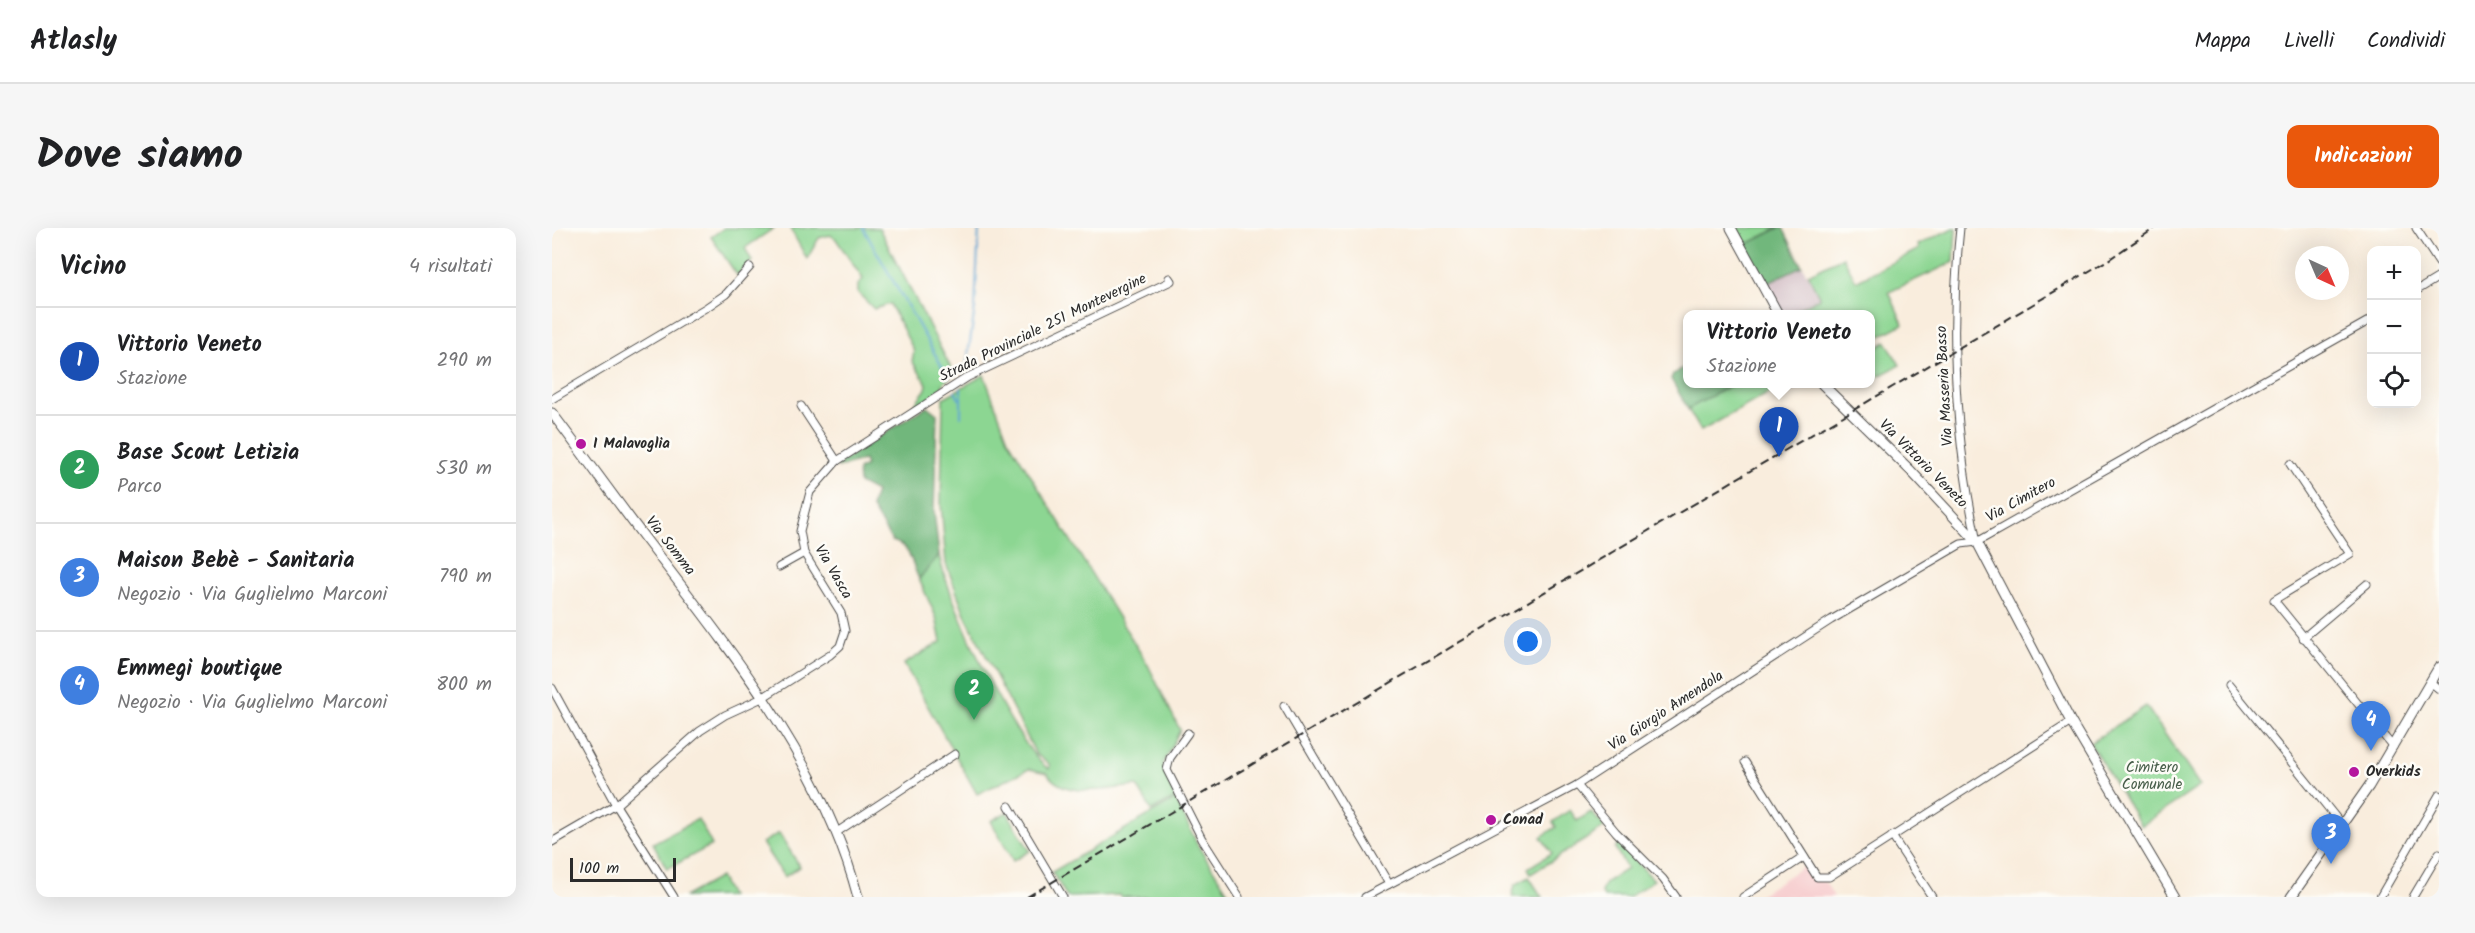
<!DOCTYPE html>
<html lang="it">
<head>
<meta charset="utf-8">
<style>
  body { margin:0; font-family:Kalam,sans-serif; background:#f6f6f6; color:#202124 }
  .controls { position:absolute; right:18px; top:18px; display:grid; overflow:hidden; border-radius:12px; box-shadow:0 6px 24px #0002 }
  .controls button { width:54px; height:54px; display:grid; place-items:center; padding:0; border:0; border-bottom:2px solid #e0e0e0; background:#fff; color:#202124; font:30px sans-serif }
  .compass { position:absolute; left:1743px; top:18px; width:54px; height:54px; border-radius:50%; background:#fff; box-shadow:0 6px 24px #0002; rotate:136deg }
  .scale { position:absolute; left:18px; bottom:15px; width:106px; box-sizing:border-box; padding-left:6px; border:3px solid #2b2b2b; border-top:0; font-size:16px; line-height:21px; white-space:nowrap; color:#2b2b2b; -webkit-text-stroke:4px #fdfcf7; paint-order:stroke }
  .you { position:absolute; left:976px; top:414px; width:21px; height:21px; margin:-15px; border:4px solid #fff; border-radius:50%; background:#1a73e8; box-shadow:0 0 0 9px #1a73e833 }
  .badge { display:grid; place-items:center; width:39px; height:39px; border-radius:50%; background:#ea580c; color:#fff; font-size:20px; font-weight:700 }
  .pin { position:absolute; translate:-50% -50px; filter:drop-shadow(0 2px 3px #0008) }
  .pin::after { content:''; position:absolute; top:32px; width:21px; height:18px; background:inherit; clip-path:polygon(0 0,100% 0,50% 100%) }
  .popup { position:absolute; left:1131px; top:82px; width:192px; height:78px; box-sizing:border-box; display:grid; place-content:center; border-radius:12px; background:#fff; filter:drop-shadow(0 2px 4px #0005); font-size:20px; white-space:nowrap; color:#757577 }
  .popup b { font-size:22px; color:#202124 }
  .popup::after { content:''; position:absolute; left:50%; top:100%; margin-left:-12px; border:12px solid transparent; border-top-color:#fff }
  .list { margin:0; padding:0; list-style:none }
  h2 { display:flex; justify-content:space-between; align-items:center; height:78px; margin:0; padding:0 24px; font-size:26px }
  h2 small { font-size:20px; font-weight:400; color:#757577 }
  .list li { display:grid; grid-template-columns:39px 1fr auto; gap:18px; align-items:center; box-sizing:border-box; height:108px; padding:0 24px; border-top:2px solid #e0e0e0 }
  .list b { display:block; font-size:22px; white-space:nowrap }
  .list p { margin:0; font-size:20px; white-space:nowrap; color:#757577 }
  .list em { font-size:20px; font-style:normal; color:#757577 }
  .icon { flex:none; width:33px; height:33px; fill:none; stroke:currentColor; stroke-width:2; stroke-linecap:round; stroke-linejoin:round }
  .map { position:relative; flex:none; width:1887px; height:669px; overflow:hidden; border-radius:12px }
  header { display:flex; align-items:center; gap:36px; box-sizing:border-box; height:84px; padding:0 30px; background:#fff; border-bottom:2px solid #e0e0e0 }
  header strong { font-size:28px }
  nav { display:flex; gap:33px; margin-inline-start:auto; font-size:21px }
  .intro { display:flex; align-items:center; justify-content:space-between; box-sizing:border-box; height:144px; padding:0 36px }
  h1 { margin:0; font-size:42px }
  .button { padding:15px 27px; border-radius:12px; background:#ea580c; color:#fff; font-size:21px; font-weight:700 }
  main { display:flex; gap:36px; padding:0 36px }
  aside { flex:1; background:#fff; border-radius:12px; box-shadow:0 6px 24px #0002 }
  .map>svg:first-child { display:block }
  .built { fill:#f7cfd0 }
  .industrial { fill:#d2bdc5 }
  .green { fill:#8cd692; stroke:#5c805e; stroke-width:1.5 }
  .forest { fill:#71b77c; stroke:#4e7154; stroke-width:1.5 }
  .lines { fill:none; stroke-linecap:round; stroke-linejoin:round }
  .stream { stroke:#5da3d3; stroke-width:2 }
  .minor-casing { stroke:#4a4846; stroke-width:9 }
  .tertiary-casing { stroke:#4a4846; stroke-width:11 }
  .minor { stroke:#fff; stroke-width:7 }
  .tertiary { stroke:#fff; stroke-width:9 }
  .rail { stroke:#2b2b2b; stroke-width:2; stroke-dasharray:9 4.5; stroke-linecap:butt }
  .poi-dot { fill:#b5179e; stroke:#fdfcf7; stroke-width:2 }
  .labels { text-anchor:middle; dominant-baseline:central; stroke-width:5; stroke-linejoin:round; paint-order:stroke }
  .street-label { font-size:15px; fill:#2b2b2b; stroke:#fdfcf7 }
  .poi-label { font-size:15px; font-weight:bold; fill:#2b2b2b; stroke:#fdfcf7; text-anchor:start }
  .park-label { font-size:15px; fill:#485e4a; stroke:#fdfcf7 }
</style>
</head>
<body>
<header>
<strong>Atlasly</strong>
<nav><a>Mappa</a><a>Livelli</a><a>Condividi</a></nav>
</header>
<div class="intro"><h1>Dove siamo</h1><a class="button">Indicazioni</a></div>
<main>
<aside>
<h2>Vicino<small>4 risultati</small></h2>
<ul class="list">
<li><span class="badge" style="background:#1a4fb4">1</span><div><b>Vittorio Veneto</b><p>Stazione</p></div><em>290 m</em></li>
<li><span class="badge" style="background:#2e9e5b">2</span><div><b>Base Scout Letizia</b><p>Parco</p></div><em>530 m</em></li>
<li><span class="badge" style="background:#3f7fe0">3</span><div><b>Maison Bebè - Sanitaria</b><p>Negozio · Via Guglielmo Marconi</p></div><em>790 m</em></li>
<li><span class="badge" style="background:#3f7fe0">4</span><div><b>Emmegi boutique</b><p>Negozio · Via Guglielmo Marconi</p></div><em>800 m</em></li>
</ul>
</aside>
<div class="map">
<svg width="1887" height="669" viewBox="0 0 1887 669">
  <rect width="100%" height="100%" fill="#fdfcf7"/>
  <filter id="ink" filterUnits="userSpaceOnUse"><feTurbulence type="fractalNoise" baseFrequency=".0167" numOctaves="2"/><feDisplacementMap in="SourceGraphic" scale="12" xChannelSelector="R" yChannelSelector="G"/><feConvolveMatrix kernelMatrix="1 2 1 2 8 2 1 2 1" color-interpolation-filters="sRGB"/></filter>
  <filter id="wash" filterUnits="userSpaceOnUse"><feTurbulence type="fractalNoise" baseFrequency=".008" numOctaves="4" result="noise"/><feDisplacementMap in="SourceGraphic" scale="24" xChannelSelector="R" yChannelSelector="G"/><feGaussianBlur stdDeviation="1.35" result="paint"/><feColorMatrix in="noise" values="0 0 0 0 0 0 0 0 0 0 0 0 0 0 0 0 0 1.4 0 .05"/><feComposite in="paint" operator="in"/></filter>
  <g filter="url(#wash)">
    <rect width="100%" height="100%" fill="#f9eddd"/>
    <path class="built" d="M 1252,638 L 1262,652 L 1274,655 L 1282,669 L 1204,669 Z"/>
    <path class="industrial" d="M 1250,38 L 1269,70 L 1237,86 L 1231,86 L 1214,55 Z"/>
    <g class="green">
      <path d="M 172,0 L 222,0 L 193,20 L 200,33 L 185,47 L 159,9 Z"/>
      <path d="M 238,0 L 327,0 L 402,146 L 392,154 L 390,160 L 361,183 L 359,181 L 374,161 L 375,156 L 360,133 L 362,123 L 338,76 L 322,81 L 306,65 L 306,57 L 311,51 L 284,11 L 278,7 L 267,10 L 255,31 Z"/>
      <path d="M 1184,0 L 1227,0 L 1193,17 Z"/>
      <path d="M 1401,0 L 1404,0 L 1402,34 L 1337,64 L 1351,96 L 1319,113 L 1318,86 L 1237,86 L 1268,70 L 1256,46 L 1291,29 L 1304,53 L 1367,21 L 1366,17 Z"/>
      <path d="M 1334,114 L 1348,137 L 1319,152 L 1319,123 Z"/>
      <path d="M 432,147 L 456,211 L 596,437 L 628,502 L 611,536 L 623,570 L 600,583 L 585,558 C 558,560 512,572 495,545 L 477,541 L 425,566 L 352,436 L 389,414 L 384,389 L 367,351 L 387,327 C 396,371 462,519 497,541 L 498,537 L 484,526 L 414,389 L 394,336 L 389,276 L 391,170 Z"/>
      <path d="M 1181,156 L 1233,156 L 1149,203 L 1136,181 Z"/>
      <path d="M 1594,478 L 1648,558 L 1589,598 L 1538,515 Z"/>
      <path d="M 624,571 L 646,618 L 679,669 L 569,669 L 568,667 L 515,669 L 500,644 Z"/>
      <path d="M 1018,582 L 1025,593 L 1039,584 L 1053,599 L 979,646 L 976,640 L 1000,625 L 989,609 L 1004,599 L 1001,594 Z"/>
      <path d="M 455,584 L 478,623 L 461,633 L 439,593 Z"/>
      <path d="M 146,591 L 160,617 L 115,641 L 101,615 Z"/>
      <path d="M 227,605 L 248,639 L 232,649 L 210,615 Z"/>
      <path d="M 1067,616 L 1102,652 L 1077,669 L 1052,669 L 1049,664 L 1053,655 L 1075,641 L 1063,620 Z"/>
      <path d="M 168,649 L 178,668 L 132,669 Z"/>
      <path d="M 977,649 L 990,669 L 960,669 L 963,657 Z"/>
    </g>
    <g class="forest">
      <path d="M 1227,0 L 1231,0 L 1250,38 L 1214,55 L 1193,17 Z"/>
      <path d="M 1135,138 L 1136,156 L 1181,156 L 1136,181 L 1119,151 L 1121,146 Z"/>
      <path d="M 375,178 L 385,186 L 382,283 L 387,327 L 367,351 C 359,335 360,318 340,313 L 319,279 L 324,264 L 307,255 L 306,242 L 314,238 L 312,232 L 286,240 L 285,236 Z"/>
    </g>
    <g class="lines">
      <g class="stream">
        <path d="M 311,0 L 396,149"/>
        <path d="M 414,142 L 423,79 L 427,0"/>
        <path d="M 409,160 L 409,188"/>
        <path d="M 403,163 L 407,171"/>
      </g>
    </g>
  </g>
  <g filter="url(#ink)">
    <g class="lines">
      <g class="minor-casing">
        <g id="minor">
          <path d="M 1408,0 C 1397,105 1403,210 1425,314"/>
          <path d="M 1864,0 L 1887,35"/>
          <path d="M 1864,63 L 1887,49"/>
          <path d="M 0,171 L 155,79 L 174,66 L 198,39"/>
          <path d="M 249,178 L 285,233"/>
          <path d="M 1738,236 L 1798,326 L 1722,372 L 1841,519"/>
          <path d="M 227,339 L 252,325"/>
          <path d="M 1751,410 L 1815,356"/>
          <path d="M 1878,454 L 1887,461"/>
          <path d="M 1677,457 L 1790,597"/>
          <path d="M 0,460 L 64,577 L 122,669"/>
          <path d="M 732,478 L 837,656"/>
          <path d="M 636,505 L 618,530 L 615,542 L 650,611 L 687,669"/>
          <path d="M 1193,534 L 1265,649 L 1277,649 L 1519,494"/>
          <path d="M 1025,557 L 1064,604 L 1111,651 L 1124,669"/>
          <path d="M 457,578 L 511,669"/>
          <path d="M 285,604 L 403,526"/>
          <path d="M 1340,608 L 1380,669"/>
          <path d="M 0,614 L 64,577 L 148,503 L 173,487 L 210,470 L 278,427 L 288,418 L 293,403 L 289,385 L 252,325 L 248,303 L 258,264 L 285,233 L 416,149 L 619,53 L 617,50"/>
          <path d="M 813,669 L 1025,557 L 1279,392 L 1409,316 L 1425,314 L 1820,91"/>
          <path d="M 1191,669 L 1252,629"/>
          <path d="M 1828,669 L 1887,567"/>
          <path d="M 1861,669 L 1887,625"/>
        </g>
      </g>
      <g class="tertiary-casing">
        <g id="tertiary">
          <path d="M 1179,0 L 1226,86"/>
          <path d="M 1270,156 L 1359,243 L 1425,314 L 1519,494 L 1623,669"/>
          <path d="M 0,185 C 31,226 61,268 92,309 C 176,419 270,533 306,669"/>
          <path d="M 1739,669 L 1817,558 L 1887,439"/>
        </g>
      </g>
      <use href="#minor" class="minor"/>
      <use href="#tertiary" class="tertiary"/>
      <path class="rail" d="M 475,669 L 1556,32 L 1603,0"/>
    </g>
  </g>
  <g class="poi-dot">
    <circle cx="29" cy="216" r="6"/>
    <circle cx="1802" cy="544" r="6"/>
    <circle cx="939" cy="592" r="6"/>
  </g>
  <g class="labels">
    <g class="street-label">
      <text transform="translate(491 100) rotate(-26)">Strada Provinciale 251 Montevergine</text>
      <text transform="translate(1393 158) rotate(-93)">Via Masseria Basso</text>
      <text transform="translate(1371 236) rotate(45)">Via Vittorio Veneto</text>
      <text transform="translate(1469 272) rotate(-29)">Via Cimitero</text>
      <text transform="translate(118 318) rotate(52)">Via Somma</text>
      <text transform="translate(281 344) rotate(60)">Via Vasca</text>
      <text transform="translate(1114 483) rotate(-33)">Via Giorgio Amendola</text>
    </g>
    <g class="poi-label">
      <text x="41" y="216">I Malavoglia</text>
      <text x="1814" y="544">Overkids</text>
      <text x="951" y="592">Conad</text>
    </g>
    <g class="park-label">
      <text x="1600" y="540">Cimitero<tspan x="1600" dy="17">Comunale</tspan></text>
    </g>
  </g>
</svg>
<div class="controls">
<button>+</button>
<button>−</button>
<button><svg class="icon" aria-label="locate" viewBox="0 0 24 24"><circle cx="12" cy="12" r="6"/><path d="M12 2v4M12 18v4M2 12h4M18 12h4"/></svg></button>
</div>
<svg class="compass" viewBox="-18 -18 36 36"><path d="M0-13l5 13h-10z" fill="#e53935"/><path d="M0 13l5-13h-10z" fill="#757577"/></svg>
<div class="scale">100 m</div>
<div class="you"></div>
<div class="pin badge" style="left:1227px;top:229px;background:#1a4fb4">1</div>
<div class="popup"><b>Vittorio Veneto</b>Stazione</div>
<div class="pin badge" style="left:422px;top:492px;background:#2e9e5b">2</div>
<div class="pin badge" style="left:1779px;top:636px;background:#3f7fe0">3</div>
<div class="pin badge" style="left:1819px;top:523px;background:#3f7fe0">4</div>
</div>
</main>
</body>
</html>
